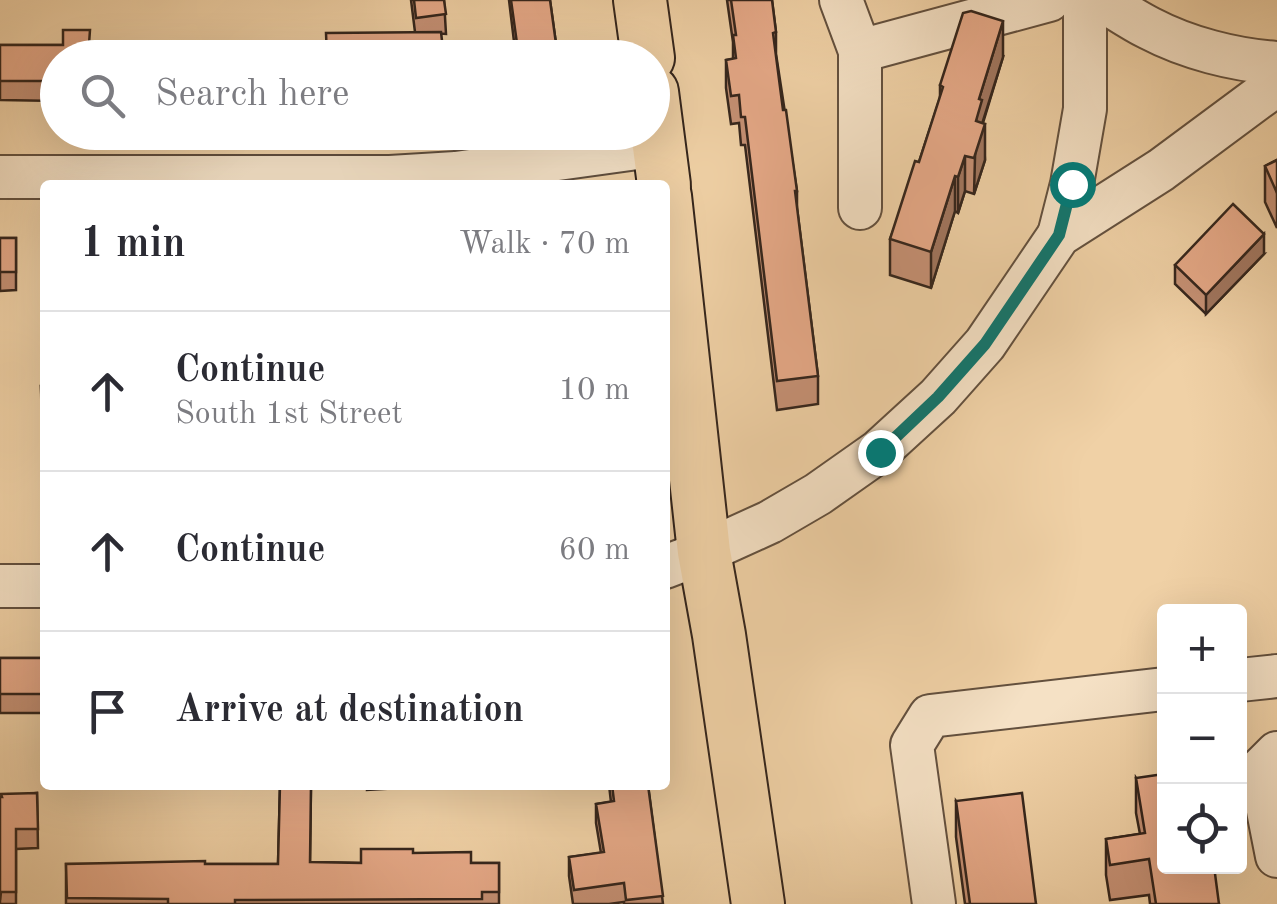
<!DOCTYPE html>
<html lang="en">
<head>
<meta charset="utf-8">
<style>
  body { margin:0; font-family:"Old Standard TT",serif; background:#f7f7f7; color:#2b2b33 }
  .controls { position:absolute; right:30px; bottom:30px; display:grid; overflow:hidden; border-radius:10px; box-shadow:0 10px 40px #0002 }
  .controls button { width:90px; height:90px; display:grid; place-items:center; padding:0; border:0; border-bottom:2px solid #e1e1e2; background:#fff; color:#2b2b33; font:50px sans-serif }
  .stop { position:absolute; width:30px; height:30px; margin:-22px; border:8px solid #0f766e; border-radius:50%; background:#fff }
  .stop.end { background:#0f766e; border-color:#fff; box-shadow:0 2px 10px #0008 }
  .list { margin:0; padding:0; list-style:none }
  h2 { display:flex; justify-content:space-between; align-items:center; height:130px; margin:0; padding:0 40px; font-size:42px }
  h2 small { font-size:32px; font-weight:400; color:#7c7c81 }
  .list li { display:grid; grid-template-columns:65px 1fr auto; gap:30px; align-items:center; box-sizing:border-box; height:160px; padding:0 40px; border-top:2px solid #e1e1e2 }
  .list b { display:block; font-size:38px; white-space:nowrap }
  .list p { margin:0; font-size:32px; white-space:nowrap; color:#7c7c81 }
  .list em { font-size:32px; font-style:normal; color:#7c7c81 }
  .icon { flex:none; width:55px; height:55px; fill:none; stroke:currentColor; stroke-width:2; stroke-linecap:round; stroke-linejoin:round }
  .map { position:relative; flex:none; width:1277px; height:904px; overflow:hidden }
  .search { position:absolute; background:#fff; box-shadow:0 10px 40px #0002; left:40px; top:40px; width:630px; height:110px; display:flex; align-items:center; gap:25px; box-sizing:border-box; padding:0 35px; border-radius:55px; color:#7c7c81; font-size:38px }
  .panel { position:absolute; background:#fff; box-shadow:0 10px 40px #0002; left:40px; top:180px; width:630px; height:610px; border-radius:10px }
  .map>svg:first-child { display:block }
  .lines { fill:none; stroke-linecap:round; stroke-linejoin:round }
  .minor-casing { stroke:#63503e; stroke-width:46 }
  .major-casing { stroke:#34251c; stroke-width:56 }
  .minor { stroke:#f5e1c5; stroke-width:42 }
  .major { stroke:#f0d1a6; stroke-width:52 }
  .wall { fill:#c69175; stroke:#34251c; stroke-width:2.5 }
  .shaded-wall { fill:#a1765f; stroke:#34251c; stroke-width:2.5 }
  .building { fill:#e6a988; stroke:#34251c; stroke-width:2.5 }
  .route { stroke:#0f766e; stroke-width:12 }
</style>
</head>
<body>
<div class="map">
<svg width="1277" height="904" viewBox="0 0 1277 904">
  <rect width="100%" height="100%" fill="#f0d1a6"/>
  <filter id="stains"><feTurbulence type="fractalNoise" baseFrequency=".002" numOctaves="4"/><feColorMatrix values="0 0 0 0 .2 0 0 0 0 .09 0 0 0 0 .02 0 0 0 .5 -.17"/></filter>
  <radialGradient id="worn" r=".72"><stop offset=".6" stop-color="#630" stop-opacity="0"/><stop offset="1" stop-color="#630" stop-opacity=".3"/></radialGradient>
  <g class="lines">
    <g class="minor-casing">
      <g id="minor">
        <path d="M 841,0 L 860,51 L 860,208"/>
        <path d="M 1102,0 C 1117,9 1133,20 1149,28 C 1187,48 1234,60 1277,63"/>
        <path d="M 860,51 L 1049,0"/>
        <path d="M 0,177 L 390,177 L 456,173 L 659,145"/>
        <path d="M 1059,235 L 1072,184 L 1085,109 L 1085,0"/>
        <path d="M 665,567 L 704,552 L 770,522 L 818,494 L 879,451 L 938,397 L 985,344 L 1059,235 L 1161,170 L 1277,84"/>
        <path d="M 0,586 L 45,586"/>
        <path d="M 1240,680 L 1277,676"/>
        <path d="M 1277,753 L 1260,770 L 1277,856"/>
        <path d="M 934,904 L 912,745 L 930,716 L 1164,689"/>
      </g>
    </g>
    <g class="major-casing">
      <g id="major">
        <path d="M 640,0 L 648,58"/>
        <path d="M 652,92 L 664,185"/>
        <path d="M 665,196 L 704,552 L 719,635 L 758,904"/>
      </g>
    </g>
    <use href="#minor" class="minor"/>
    <use href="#major" class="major"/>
  </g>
  <g class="wall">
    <path d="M 411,0 L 444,0 L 446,34 L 415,32 Z"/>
    <path d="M 509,0 L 550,0 L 558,58 L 516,58 Z"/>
    <path d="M 727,0 L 772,0 L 776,32 L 776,54 L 797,191 L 797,208 L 818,376 L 818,404 L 777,410 L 745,145 L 741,145 L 739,123 L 731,124 L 726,88 L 726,60 L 733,59 L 733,42 Z"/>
    <path d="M 90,30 L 58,58 L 58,101 L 0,100 L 0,45 L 63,45 Z"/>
    <path d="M 1003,57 L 983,123 L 985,160 L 974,194 L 965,191 L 958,213 L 955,211 L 931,288 L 890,275 L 890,239 L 919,162 L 940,98 L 940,85 Z"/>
    <path d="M 1277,160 L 1277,228 L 1265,202 L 1265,166 Z"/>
    <path d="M 0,238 L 16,238 L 16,290 L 0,291 Z"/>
    <path d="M 1264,254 L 1206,314 L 1175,284 L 1175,265 Z"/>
    <path d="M 41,386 L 45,386 L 45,439 L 42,439 Z"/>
    <rect x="0" y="658" width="45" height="55"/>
    <path d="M 1136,778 L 1219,904 L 1150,904 L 1149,895 L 1110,900 L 1106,875 L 1106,839 L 1140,834 L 1136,813 Z"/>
    <path d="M 171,785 L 208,785 L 208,788 L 171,787 Z"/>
    <path d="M 280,785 L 417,785 L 417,787 L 367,790 L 367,786 L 311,786 L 310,862 L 361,863 L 413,853 L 471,863 L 499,863 L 499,904 L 66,904 L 66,864 L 278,864 Z"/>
    <path d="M 609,785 L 648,785 L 663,904 L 624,904 L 624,902 L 609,904 L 573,904 L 569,876 L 569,857 L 601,853 L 596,823 L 596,804 L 611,802 Z"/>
    <path d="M 37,793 L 38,848 L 16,849 L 16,904 L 0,904 L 0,797 Z"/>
    <path d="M 956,801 L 1036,904 L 965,904 L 956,837 Z"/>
  </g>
  <g class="shaded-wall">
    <path d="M 1003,21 L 1003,57 L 982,124 L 985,124 L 985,160 L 974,194 L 976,121 L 979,99 Z"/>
    <path d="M 965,156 L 965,191 L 958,213 L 958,177 Z"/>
    <path d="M 955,176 L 955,211 L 931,288 L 931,252 Z"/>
    <path d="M 1264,234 L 1264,254 L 1206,314 L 1206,295 Z"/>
  </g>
  <g class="building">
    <path d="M 414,0 L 444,0 L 446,14 L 416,18 Z"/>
    <path d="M 511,0 L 550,0 L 558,58 L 519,58 Z"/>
    <path d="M 731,0 L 772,0 L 776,32 L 773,33 L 783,110 L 786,110 L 797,191 L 795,191 L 818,376 L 777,381 L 745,117 L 741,117 L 739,95 L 731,96 L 726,60 L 736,58 L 733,35 L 736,35 Z"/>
    <path d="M 971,11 L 1003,21 L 979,99 L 982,100 L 976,121 L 985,124 L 974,158 L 965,156 L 958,177 L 955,176 L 931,252 L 890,239 L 915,161 L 919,162 L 943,87 L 940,85 L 963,13 Z"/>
    <path d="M 63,30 L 90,30 L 89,44 L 286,44 L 287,58 L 58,58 L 58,81 L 0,81 L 0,45 L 63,45 Z"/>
    <path d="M 441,32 L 444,58 L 327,58 L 326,33 Z"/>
    <path d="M 1277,160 L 1277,193 L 1265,166 Z"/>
    <path d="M 1233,204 L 1264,234 L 1206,295 L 1175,265 Z"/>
    <rect x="0" y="238" width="16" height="34"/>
    <path d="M 41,386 L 45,386 L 45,420 L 42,420 Z"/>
    <rect x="0" y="658" width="45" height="36"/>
    <path d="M 1164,774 L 1164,866 L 1214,866 L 1219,904 L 1156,904 L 1149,859 L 1110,865 L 1106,839 L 1145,833 L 1136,778 Z"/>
    <path d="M 280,785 L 311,785 L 310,862 L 361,863 L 361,849 L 413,849 L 413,853 L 471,852 L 471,863 L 499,863 L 499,892 L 482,892 L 482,899 L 235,900 L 235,904 L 168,904 L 168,899 L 67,898 L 66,864 L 205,861 L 205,864 L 278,864 Z"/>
    <path d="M 612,785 L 648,785 L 663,896 L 626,900 L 624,883 L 574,890 L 569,857 L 604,852 L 596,804 L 614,801 Z"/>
    <path d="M 37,793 L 38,829 L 16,829 L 16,892 L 1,892 L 0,900 L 0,797 L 2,797 L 1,794 Z"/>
    <path d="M 1022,793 L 1036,904 L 970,904 L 956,801 Z"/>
  </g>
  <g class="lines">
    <path class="route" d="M 880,452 L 938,397 L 985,344 L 1059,235 L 1072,184"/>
  </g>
  <rect width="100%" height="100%" filter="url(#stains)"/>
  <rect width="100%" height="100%" fill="url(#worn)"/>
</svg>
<div class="controls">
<button>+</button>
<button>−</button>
<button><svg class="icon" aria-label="locate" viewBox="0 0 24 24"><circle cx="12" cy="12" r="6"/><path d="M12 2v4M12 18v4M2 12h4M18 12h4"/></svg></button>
</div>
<div class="stop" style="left:1072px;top:184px"></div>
<div class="stop end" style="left:880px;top:452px"></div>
<div class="search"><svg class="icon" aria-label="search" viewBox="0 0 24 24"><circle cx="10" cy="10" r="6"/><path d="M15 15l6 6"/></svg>Search here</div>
<section class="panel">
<h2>1 min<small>Walk · 70 m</small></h2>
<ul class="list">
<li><svg class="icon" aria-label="ahead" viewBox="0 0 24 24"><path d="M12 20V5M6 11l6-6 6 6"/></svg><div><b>Continue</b><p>South 1st Street</p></div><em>10 m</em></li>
<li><svg class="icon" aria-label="ahead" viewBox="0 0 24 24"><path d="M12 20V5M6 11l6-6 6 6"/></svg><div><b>Continue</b></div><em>60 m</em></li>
<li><svg class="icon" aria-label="arrive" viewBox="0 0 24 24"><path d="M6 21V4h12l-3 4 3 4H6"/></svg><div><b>Arrive at destination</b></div></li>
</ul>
</section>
</div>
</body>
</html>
